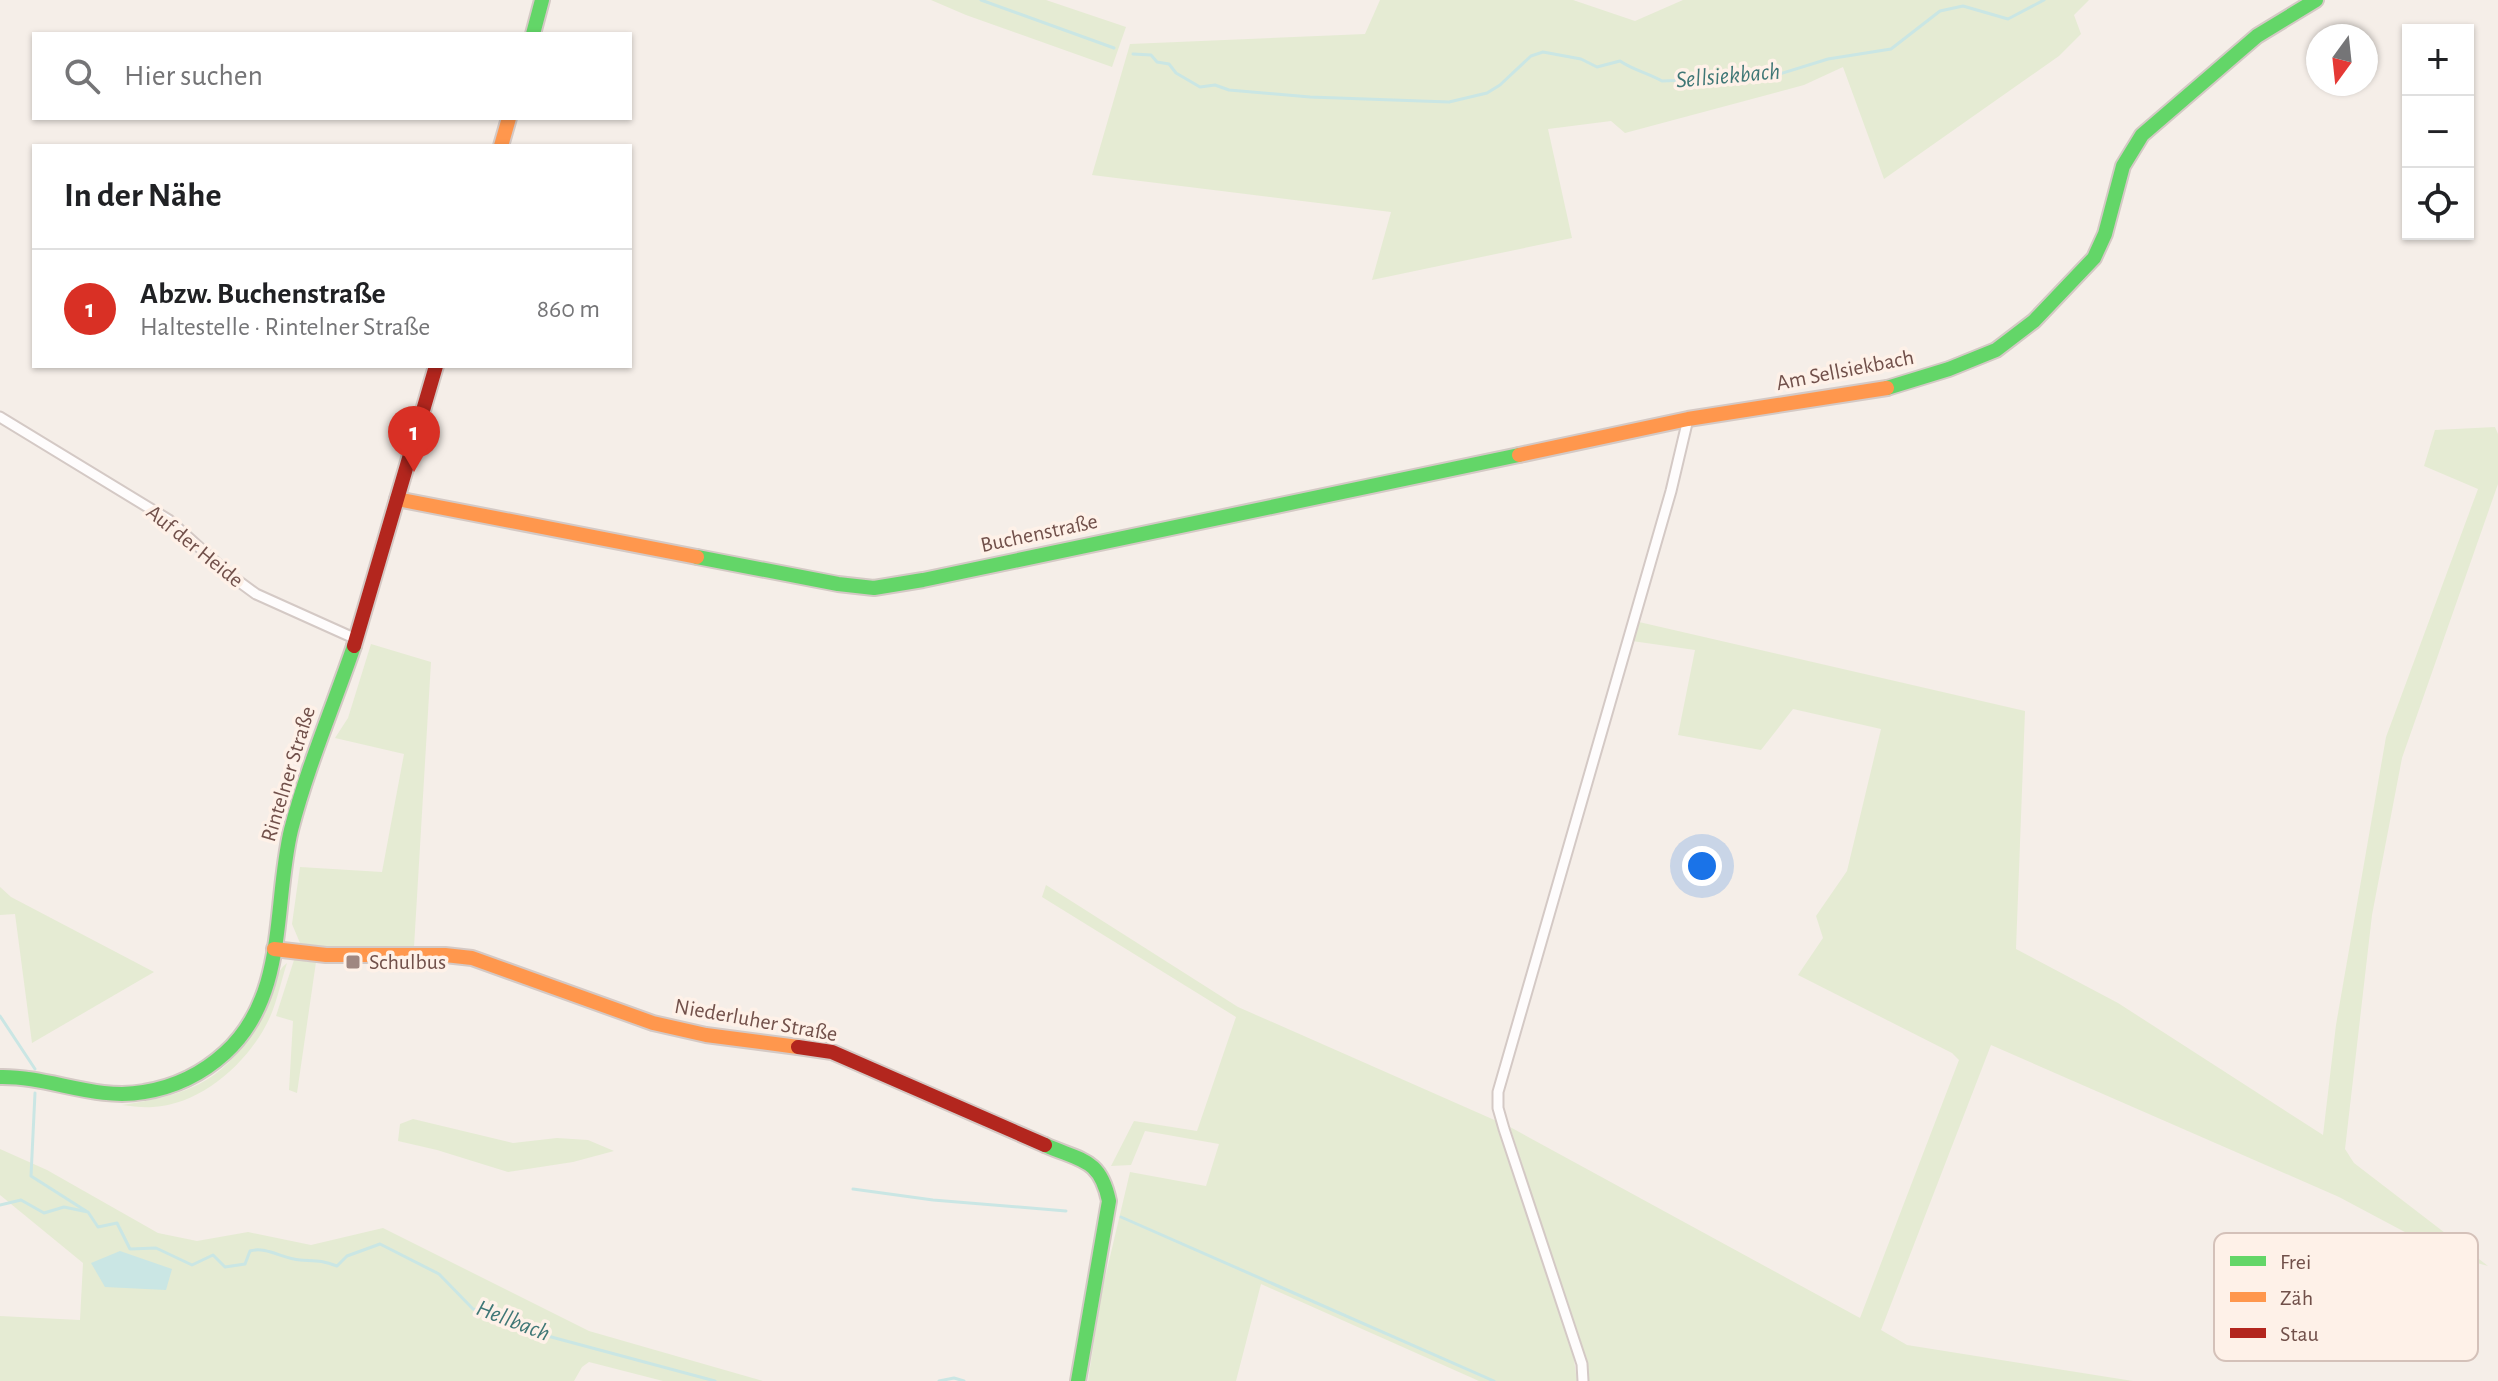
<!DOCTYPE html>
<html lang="de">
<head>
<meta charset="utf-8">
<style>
  body { margin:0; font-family:"Alegreya Sans",sans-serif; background:#f2f2f2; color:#202124 }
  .controls { position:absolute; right:24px; top:24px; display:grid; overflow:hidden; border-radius:0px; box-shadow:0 2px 6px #0004 }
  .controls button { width:72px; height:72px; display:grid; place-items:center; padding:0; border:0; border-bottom:2px solid #e0e0e0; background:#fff; color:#202124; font:40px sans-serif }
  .compass { position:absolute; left:2306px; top:24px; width:72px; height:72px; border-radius:50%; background:#fff; box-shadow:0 2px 6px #0004; rotate:195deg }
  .you { position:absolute; left:1702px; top:866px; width:28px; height:28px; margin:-20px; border:6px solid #fff; border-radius:50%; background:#1a73e8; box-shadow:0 0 0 12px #1a73e833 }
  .badge { display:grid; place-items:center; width:52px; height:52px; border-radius:50%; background:#d93025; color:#fff; font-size:26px; font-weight:700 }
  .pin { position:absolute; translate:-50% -66px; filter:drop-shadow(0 2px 4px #0008) }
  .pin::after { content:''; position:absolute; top:42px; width:28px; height:24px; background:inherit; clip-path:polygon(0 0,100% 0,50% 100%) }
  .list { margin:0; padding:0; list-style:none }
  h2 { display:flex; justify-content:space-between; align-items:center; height:104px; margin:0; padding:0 32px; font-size:34px }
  h2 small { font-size:26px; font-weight:400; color:#757577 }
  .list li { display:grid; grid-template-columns:52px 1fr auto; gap:24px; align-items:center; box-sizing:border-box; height:120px; padding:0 32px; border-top:2px solid #e0e0e0 }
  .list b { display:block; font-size:30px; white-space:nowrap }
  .list p { margin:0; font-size:26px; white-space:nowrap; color:#757577 }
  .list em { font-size:26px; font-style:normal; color:#757577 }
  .icon { flex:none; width:44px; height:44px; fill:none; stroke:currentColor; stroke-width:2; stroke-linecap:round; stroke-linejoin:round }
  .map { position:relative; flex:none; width:2498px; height:1381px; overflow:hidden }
  .search { position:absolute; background:#fff; box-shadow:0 2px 6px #0004; left:32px; top:32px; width:600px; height:88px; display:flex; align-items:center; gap:20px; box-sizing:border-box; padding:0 28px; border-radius:0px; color:#757577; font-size:30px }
  .panel { position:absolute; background:#fff; box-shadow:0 2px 6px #0004; left:32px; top:144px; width:600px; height:224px; border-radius:0px }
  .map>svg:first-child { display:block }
  .green { fill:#e5ebd3 }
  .water { fill:#cae6e4 }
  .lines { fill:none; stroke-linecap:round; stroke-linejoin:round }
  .stream { stroke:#cae6e4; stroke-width:3 }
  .street-casing { stroke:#d4c9c5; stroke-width:13 }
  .fast-casing { stroke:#d4c9c5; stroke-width:18 }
  .slow-casing { stroke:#d4c9c5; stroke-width:18 }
  .jam-casing { stroke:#d4c9c5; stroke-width:18 }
  .street { stroke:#fefcfc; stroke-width:9 }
  .fast { stroke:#63d668; stroke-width:14 }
  .slow { stroke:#ff974d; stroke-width:14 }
  .jam { stroke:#b3261e; stroke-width:14 }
  .poi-dot { fill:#9f8781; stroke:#fef1e8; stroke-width:3 }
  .labels { text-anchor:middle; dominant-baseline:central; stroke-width:7; stroke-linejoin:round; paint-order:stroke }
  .street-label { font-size:22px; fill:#71504a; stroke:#fef1e8 }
  .poi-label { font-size:22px; fill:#71504a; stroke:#fef1e8; text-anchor:start }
  .water-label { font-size:24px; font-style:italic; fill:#3f7776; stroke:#fef1e8 }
  .key { fill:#fef1e8; stroke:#d4c1b9; stroke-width:2 }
  .key-label { font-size:22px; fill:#71504a }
</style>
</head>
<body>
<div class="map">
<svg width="2498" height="1381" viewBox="0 0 2498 1381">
  <rect width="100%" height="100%" fill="#f5eee8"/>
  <g class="green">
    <path d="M 931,0 L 1046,0 L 1126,27 L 1112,67 L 966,15 Z"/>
    <path d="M 1380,0 L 1573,0 L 1635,21 L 1683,0 L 2089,0 L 2074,15 L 2081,34 L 2059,56 L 1884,179 L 1843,67 L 1804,85 L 1625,133 L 1611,121 L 1548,129 L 1572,238 L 1372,280 L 1391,212 L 1092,175 L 1130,44 L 1365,34 Z"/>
    <path d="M 2495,427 L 2498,434 L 2498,484 L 2402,758 L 2372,915 L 2345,1149 L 2354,1163 L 2488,1266 L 2448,1255 L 2339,1197 L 1991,1045 L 1881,1330 L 1907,1345 L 2133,1381 L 1587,1381 L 1587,1365 L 1510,1127 L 1860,1318 L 1959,1060 L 1952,1053 L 1798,975 L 1823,938 L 1816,916 L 1847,871 L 1881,729 L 1793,709 L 1761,750 L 1678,735 L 1695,650 L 1632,641 L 1639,622 L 2025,711 L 2016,949 L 2118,1003 L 2323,1135 L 2336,1025 L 2386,737 L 2478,489 L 2424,466 L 2435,430 Z"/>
    <path d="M 371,644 L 431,662 L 414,947 L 408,947 L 407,951 L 344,952 L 300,943 L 292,924 L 300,867 L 382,872 L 404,754 L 335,738 L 348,718 Z"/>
    <path d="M 1046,885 L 1238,1007 L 1499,1122 L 1573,1353 L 1577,1381 L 1479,1381 L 1261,1284 L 1236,1381 L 1088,1381 L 1101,1295 L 1130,1172 L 1206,1186 L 1219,1144 L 1145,1131 L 1131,1165 L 1111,1166 L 1134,1121 L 1197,1131 L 1236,1017 L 1042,897 Z"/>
    <path d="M 0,887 L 11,897 L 154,972 L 32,1043 L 15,914 L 0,915 Z"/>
    <path d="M 299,958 L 306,959 L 306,962 L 316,962 L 297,1093 L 289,1090 L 293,1021 L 276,1016 L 294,960 Z"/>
    <path d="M 287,963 C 280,984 276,1008 265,1027 C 244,1066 199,1105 153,1107 C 143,1108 132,1106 122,1105 C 197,1094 232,1077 266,1006 C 273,991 274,973 287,963 Z"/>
    <path d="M 413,1119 L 513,1143 L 557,1138 L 588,1140 L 614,1151 L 573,1162 L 508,1172 L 437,1150 L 398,1141 L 400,1124 Z"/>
    <path d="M 0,1149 L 47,1170 L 158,1233 L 197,1241 L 248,1232 L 311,1245 L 383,1228 L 589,1331 L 763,1381 L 663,1381 L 589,1362 L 582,1367 L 574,1381 L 0,1381 L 0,1316 L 80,1320 L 83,1263 L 0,1195 Z"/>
  </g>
  <path class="water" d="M 120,1251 L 172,1269 L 166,1290 L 105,1287 L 91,1263 Z"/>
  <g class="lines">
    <g class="stream">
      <path d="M 981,0 L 1114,48"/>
      <path d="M 1133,54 L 1151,55 L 1157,62 L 1169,64 L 1176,73 L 1200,87 L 1215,85 L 1229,90 L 1310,97 L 1449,102 L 1487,93 L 1500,85 L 1531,56 L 1543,52 L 1581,59 L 1597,67 L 1620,61 C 1633,70 1648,73 1662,81 L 1770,77 L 1828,59 L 1891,49 L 1940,11 L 1963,6 L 2008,19 L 2044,0"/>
      <path d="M 0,1016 L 35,1069"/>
      <path d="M 35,1093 L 31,1176 L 86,1211"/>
      <path d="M 853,1189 L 933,1200 L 1066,1211"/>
      <path d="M 0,1205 L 21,1200 L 44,1213 L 64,1207 L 88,1212 L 98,1227 L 117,1223 L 130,1249 L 156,1248 L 192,1265 L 213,1255 L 225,1267 L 245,1264 L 250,1251 C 266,1246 283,1259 300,1260 C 316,1261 321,1260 337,1266 L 347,1256 L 380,1244 L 439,1274 L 473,1309 L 501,1316 L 529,1331 L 715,1381"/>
      <path d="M 1121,1217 L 1494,1381"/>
      <path d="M 939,1381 L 954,1378 L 964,1381"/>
    </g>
    <g class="street-casing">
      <g id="street">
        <path d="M 0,417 L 169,520 L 230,575 L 256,594 L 356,639"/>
        <path d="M 1583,1381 L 1582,1364 L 1504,1129 L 1498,1108 L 1498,1092 L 1671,491 L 1688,419"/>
      </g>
    </g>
    <g class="fast-casing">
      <g id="fast">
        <path d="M 533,34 L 542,0"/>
        <path d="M 1887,388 L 1949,369 L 1996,350 L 2034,321 L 2094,258 L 2105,234 L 2123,166 L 2142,135 L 2257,36 L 2316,0"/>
        <path d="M 697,557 L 838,584 L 874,588 L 923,580 L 1519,455"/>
        <path d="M 0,1077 C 49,1076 96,1101 144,1092 C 175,1087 202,1074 225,1053 C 288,996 273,905 291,830 C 307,768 333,707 354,646"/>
        <path d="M 1045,1145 C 1081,1161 1100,1158 1109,1201 L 1078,1381"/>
      </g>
    </g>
    <g class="slow-casing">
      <g id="slow">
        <path d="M 501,146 L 509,118"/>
        <path d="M 1519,455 L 1688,419 L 1887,388"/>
        <path d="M 397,499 L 697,557"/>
        <path d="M 274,949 L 326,955 L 445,955 L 472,958 L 653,1023 L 706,1035 L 798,1047"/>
      </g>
    </g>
    <g class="jam-casing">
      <g id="jam">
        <path d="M 354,646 L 436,366"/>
        <path d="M 798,1047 L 832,1052 L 1045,1145"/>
      </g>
    </g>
    <use href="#street" class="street"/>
    <use href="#fast" class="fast"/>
    <use href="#slow" class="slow"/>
    <use href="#jam" class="jam"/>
  </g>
  <rect class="poi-dot" x="345" y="954" width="16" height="16" rx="4"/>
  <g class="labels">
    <g class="street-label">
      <text transform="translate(1845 370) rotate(-11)">Am Sellsiekbach</text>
      <text transform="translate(1039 533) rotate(-12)">Buchenstraße</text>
      <text transform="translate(195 546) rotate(39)">Auf der Heide</text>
      <text transform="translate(288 774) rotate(-73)">Rintelner Straße</text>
      <text transform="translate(756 1020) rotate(10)">Niederluher Straße</text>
    </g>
    <g class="poi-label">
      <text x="369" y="962">Schulbus</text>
    </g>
    <g class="water-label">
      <text transform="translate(1728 76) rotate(-5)">Sellsiekbach</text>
      <text transform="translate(513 1321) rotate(21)">Hellbach</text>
    </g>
  </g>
  <rect x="2214" y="1233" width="264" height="128" rx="12" class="key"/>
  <rect x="2230" y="1256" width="36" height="10" fill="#63d668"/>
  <rect x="2230" y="1292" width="36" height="10" fill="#ff974d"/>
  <rect x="2230" y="1328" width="36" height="10" fill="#b3261e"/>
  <g class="key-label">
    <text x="2280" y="1269">Frei</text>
    <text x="2280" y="1305">Zäh</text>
    <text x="2280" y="1341">Stau</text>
  </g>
</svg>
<div class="controls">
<button>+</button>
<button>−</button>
<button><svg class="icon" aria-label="locate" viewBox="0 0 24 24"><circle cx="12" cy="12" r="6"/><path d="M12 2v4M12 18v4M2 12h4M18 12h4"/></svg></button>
</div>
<svg class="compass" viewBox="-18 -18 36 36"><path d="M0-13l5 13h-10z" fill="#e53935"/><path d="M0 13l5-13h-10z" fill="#757577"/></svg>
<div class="you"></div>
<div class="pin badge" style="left:414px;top:472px">1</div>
<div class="search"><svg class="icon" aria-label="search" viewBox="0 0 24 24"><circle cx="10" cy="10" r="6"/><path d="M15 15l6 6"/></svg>Hier suchen</div>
<section class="panel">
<h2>In der Nähe<small></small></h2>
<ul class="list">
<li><span class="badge">1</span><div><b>Abzw. Buchenstraße</b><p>Haltestelle · Rintelner Straße</p></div><em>860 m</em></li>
</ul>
</section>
</div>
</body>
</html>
